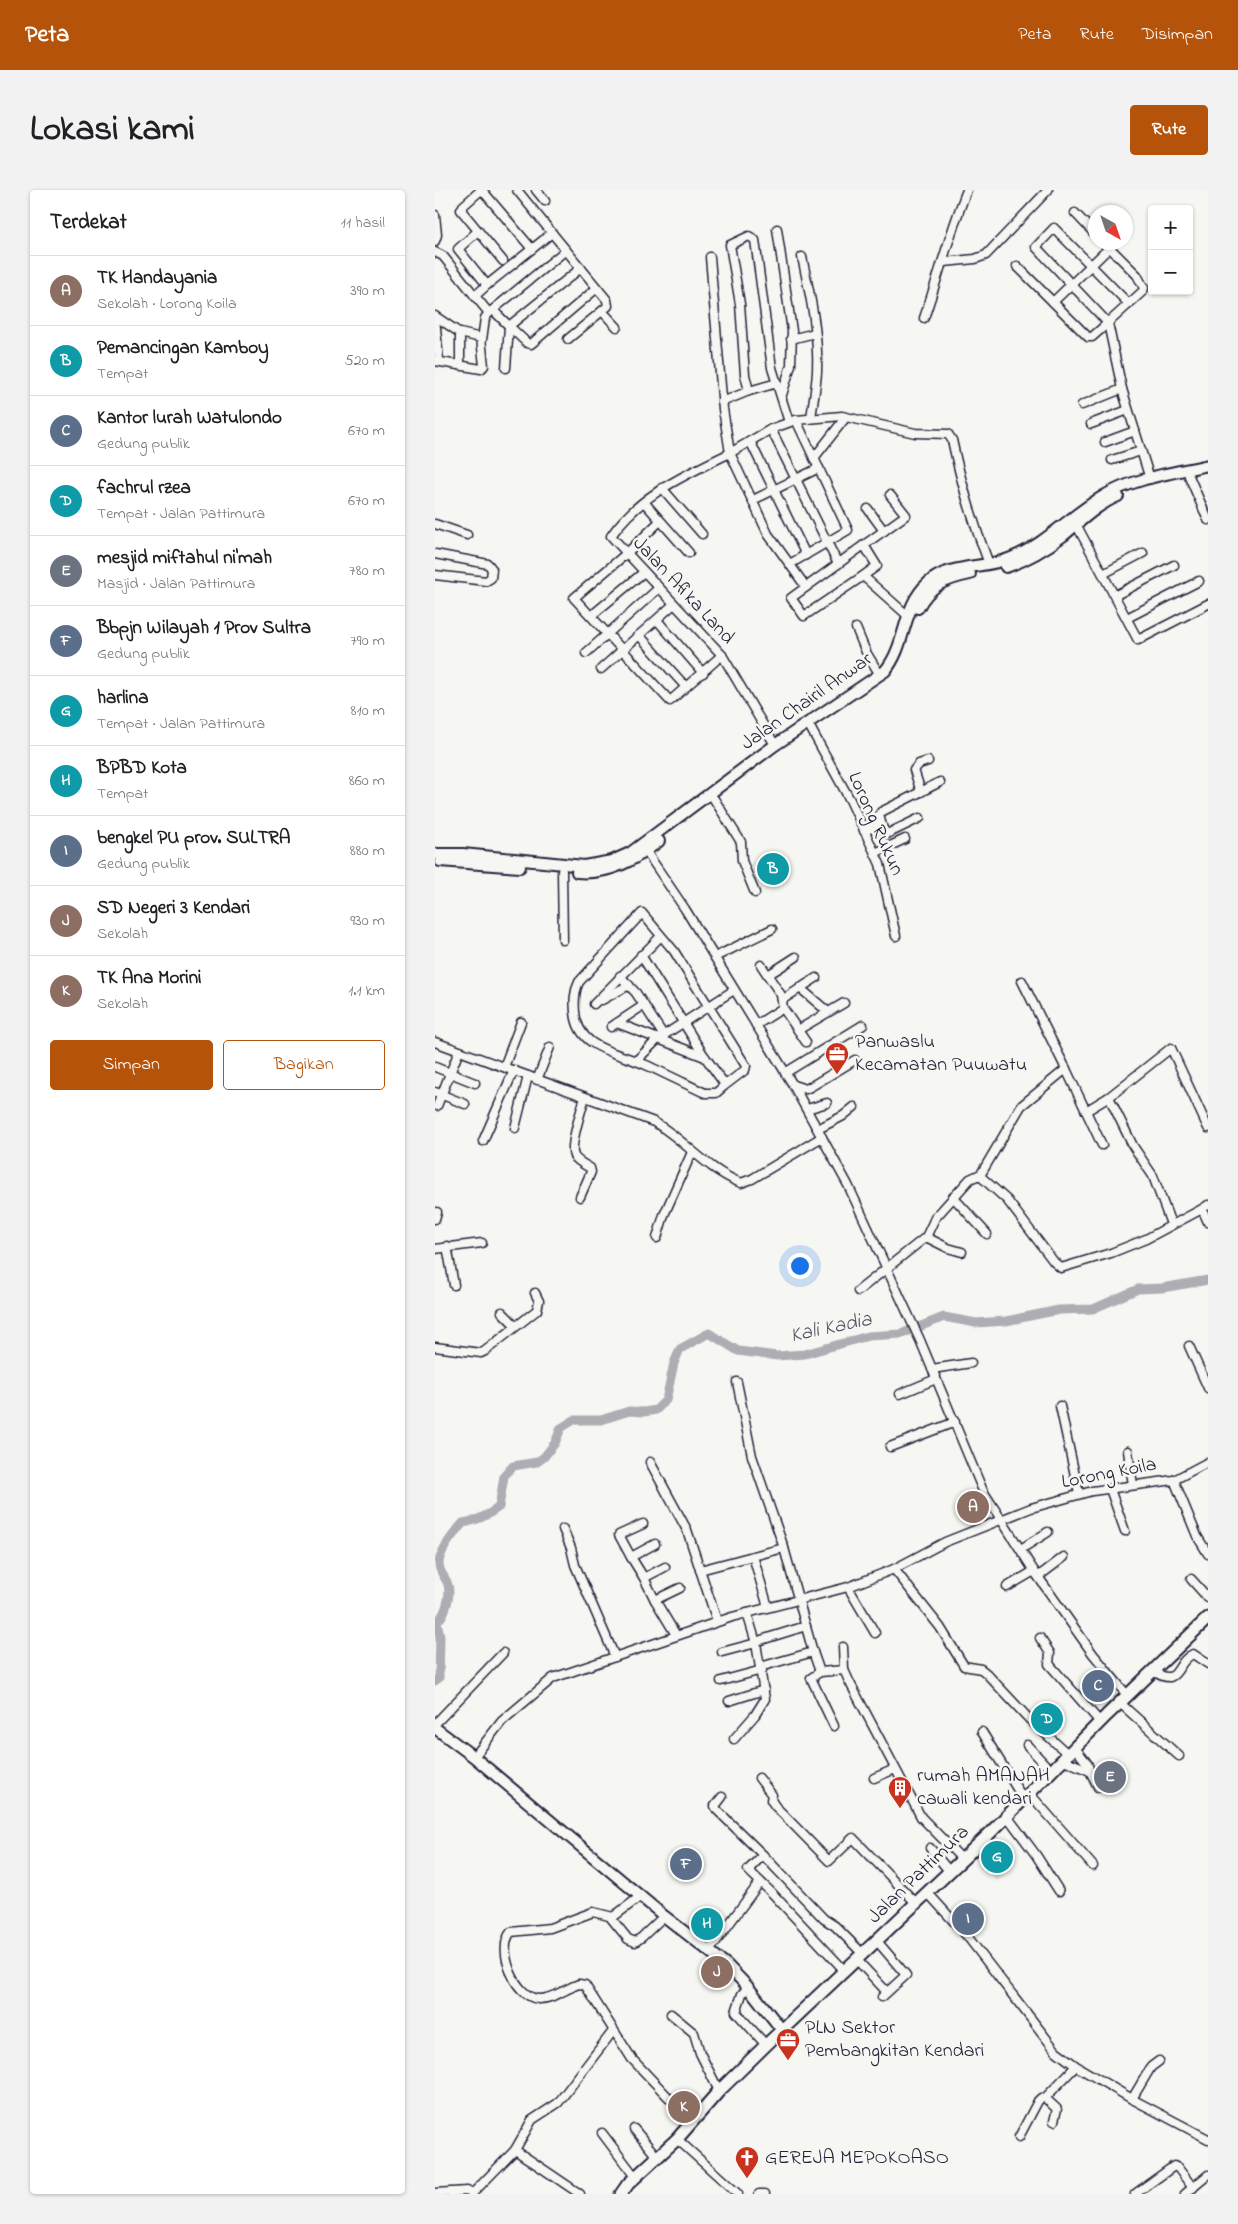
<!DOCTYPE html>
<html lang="id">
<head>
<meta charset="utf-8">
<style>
  body { margin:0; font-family:"Indie Flower",sans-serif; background:#f2f2f2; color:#202124 }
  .controls { position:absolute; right:15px; top:15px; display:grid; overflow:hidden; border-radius:5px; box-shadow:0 1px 4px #0004 }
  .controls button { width:45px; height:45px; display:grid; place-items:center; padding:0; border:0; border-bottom:1px solid #e0e0e0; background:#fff; color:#202124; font:25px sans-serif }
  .compass { position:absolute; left:653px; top:15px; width:45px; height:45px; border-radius:50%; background:#fff; box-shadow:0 1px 4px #0004; rotate:140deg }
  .you { position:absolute; left:364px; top:1075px; width:18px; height:18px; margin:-12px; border:4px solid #fff; border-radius:50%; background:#1a73e8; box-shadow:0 0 0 8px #1a73e833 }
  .badge { display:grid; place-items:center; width:32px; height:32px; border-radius:50%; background:#b45309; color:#fff; font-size:16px; font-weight:700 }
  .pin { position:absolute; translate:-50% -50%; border:2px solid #fff; box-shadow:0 1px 5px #0006 }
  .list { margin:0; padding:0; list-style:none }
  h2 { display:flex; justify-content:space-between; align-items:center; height:65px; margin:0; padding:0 20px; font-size:21px }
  h2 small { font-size:16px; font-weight:400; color:#757577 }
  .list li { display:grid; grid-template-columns:32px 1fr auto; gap:15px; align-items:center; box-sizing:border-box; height:70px; padding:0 20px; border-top:1px solid #e0e0e0 }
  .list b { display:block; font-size:19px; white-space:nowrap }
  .list p { margin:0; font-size:16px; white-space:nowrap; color:#757577 }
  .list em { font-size:16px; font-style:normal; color:#757577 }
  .actions { display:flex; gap:10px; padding:15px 20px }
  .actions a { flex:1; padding:11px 0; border:1px solid #b45309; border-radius:5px; text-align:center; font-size:18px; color:#b45309 }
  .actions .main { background:#b45309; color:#fff }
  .map { position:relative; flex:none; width:773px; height:2004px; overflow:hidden; border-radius:5px }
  header { display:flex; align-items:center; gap:30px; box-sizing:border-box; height:70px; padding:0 25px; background:#b45309; color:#fff }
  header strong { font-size:24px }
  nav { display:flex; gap:28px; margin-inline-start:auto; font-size:18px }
  .intro { display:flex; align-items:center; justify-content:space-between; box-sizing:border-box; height:120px; padding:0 30px }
  h1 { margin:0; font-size:35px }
  .button { padding:12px 22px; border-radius:5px; background:#b45309; color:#fff; font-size:18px; font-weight:700 }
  main { display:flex; gap:30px; padding:0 30px }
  aside { flex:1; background:#fff; border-radius:5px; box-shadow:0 1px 4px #0004 }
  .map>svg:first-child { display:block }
  .built { fill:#e6e6e4 }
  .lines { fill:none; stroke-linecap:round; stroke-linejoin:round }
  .river { stroke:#adadb3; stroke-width:9 }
  .minor-casing { stroke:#22223b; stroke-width:11 }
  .major-casing { stroke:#22223b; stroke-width:14 }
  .highway-casing { stroke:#22223b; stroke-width:15 }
  .minor { stroke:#f6f6f2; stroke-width:8 }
  .major { stroke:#f6f6f2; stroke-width:10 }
  .highway { stroke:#f6f6f2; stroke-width:11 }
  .labels { text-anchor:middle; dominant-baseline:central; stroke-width:5; stroke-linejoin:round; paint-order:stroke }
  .street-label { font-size:20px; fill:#22223b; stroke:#f6f6f2 }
  .poi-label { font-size:20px; fill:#22223b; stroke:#f6f6f2; text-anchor:start }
  .water-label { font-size:21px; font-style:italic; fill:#535365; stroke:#f6f6f2 }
</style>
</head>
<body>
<header>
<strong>Peta</strong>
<nav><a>Peta</a><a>Rute</a><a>Disimpan</a></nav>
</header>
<div class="intro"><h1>Lokasi kami</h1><a class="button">Rute</a></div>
<main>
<aside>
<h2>Terdekat<small>11 hasil</small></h2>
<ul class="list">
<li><span class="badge" style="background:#8d6e63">A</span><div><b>TK Handayania</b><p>Sekolah · Lorong Koila</p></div><em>390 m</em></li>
<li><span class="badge" style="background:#0f9aa8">B</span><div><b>Pemancingan Kamboy</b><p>Tempat</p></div><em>520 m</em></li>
<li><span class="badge" style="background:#5c6f8a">C</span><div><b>Kantor lurah Watulondo</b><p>Gedung publik</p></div><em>670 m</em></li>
<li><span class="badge" style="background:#0f9aa8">D</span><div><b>fachrul rzea</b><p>Tempat · Jalan Pattimura</p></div><em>670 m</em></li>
<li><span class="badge" style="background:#6b7280">E</span><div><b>mesjid miftahul ni'mah</b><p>Masjid · Jalan Pattimura</p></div><em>780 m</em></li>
<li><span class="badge" style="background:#5c6f8a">F</span><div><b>Bbpjn Wilayah 1 Prov Sultra</b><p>Gedung publik</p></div><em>790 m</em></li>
<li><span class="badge" style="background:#0f9aa8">G</span><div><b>harlina</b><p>Tempat · Jalan Pattimura</p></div><em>810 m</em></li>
<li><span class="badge" style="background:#0f9aa8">H</span><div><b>BPBD Kota</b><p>Tempat</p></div><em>860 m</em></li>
<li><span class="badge" style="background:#5c6f8a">I</span><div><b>bengkel PU prov. SULTRA</b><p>Gedung publik</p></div><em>880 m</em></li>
<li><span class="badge" style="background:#8d6e63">J</span><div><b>SD Negeri 3 Kendari</b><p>Sekolah</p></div><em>930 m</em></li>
<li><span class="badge" style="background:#8d6e63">K</span><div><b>TK Ana Morini</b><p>Sekolah</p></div><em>1.1 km</em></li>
</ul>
<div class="actions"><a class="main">Simpan</a><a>Bagikan</a></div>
</aside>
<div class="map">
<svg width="773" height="2004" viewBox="0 0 773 2004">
  <rect width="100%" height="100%" fill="#f6f6f2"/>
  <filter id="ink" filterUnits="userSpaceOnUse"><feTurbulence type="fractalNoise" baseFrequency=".02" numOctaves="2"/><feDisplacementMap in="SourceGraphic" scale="10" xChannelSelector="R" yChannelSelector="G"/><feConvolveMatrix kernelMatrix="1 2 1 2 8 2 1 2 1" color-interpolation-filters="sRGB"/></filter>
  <g filter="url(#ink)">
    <path class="built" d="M 550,1661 L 569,1686 L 561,1691 L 543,1666 Z"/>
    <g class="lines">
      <path class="river" d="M 0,1491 L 4,1488 L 5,1447 L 2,1432 C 11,1424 17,1403 12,1392 C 9,1386 4,1381 4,1374 C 4,1361 20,1342 28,1333 C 42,1331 52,1326 64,1317 L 69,1286 L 78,1276 L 102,1272 L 109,1267 L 120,1253 L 126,1238 L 139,1230 L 166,1230 L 194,1221 L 209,1222 L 221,1220 L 231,1210 L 239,1173 L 245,1159 L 274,1143 L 303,1161 L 342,1166 L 370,1164 L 433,1146 L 466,1144 L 509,1127 L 541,1133 L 571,1131 L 624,1120 L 658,1119 L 703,1099 L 727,1098 L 773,1090"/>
      <g class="minor-casing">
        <g id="minor">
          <path d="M 46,0 L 28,16 L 26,20 L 68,71"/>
          <path d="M 47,0 L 97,59 L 117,43 L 172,110 L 173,116 L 167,121 L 182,137"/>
          <path d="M 82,0 L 117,43"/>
          <path d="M 101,0 L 110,11"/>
          <path d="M 640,23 L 660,44"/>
          <path d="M 0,25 L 2,45 L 0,51"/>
          <path d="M 342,39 L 357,141 L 356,175 L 347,205"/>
          <path d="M 43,41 L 23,59 L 52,95 L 97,59"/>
          <path d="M 669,52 L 702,85 L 709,98 L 708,101 L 673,133 L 687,199 L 715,289"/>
          <path d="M 0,62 L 8,66 L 40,106"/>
          <path d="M 275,67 L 288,219 L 295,263 C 252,284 204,305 176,346 L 287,465 L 340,555"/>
          <path d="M 367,67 C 375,104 384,144 382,182 C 381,198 378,213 376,228"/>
          <path d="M 509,72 L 540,69 L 551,65 L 613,0"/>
          <path d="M 582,76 L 653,147 L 657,147 L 673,133 L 601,57 L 619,38 L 694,114"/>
          <path d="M 52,95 L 40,106 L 54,123"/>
          <path d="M 618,112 L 674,58"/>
          <path d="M 58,120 L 74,136 L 146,78"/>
          <path d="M 0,126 L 25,143 L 46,148 L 49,176 L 46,179 L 0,171"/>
          <path d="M 0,127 L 4,171"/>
          <path d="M 489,128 C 504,85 515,42 532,0"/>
          <path d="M 74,136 L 92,153 L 96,154 L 162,98"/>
          <path d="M 133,149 L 167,121"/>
          <path d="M 356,149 L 380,143"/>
          <path d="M 47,150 L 50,128 L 54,123 L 131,60"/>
          <path d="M 25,175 L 25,143"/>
          <path d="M 71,178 L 74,136"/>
          <path d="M 342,193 L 314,201 L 310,185 L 305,114 L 295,55 L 314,46 L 320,50 L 337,178 L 354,232"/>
          <path d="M 287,212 L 314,201"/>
          <path d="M 647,215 L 687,199"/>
          <path d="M 656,234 L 693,220"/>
          <path d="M 336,239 L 295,263 L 333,344 L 371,397"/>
          <path d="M 315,251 L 371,365"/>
          <path d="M 670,252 L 700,241"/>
          <path d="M 379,268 L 411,227"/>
          <path d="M 677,270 L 706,261"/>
          <path d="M 754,286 L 773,330"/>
          <path d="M 227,298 L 267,344"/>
          <path d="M 318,310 L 384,278"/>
          <path d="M 209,312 L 254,363"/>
          <path d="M 433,319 L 449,341"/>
          <path d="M 225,331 L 192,363 L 139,408 L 235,511 L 287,465"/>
          <path d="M 0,334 L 32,345"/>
          <path d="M 641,334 L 703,450 L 773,414"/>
          <path d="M 429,355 L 471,325 L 455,305"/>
          <path d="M 0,364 L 53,374 L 57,379 L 56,388 L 51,391 L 0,385"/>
          <path d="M 355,374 L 413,340 L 361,230"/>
          <path d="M 403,374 L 336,239 L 361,230 L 407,226 L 480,243 L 513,244 L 517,250 C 526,292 538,333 554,374"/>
          <path d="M 668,384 L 708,363"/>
          <path d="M 428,386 L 442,376 L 429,355 L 356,408 L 369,426 L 428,386 L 472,425"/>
          <path d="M 679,406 L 739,375"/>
          <path d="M 156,426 L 209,382"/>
          <path d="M 692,428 L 764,391"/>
          <path d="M 222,430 L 268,483"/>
          <path d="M 421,438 L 431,462 L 445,485"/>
          <path d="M 204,445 L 251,497"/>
          <path d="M 151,463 L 224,398"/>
          <path d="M 166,479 L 239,414"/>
          <path d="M 376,539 L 415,610 L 445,674 L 461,746"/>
          <path d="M 486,602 L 479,580 L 484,574 L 493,571"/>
          <path d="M 279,609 L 306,652 L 307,671 L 320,703"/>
          <path d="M 485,628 L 452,644 L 448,639 L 444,625 L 446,622 L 505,592"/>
          <path d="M 429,641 L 446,634"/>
          <path d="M 208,657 L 250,719 L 358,895 L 413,995 L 485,1150 L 548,1301 L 599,1381 L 658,1464 L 692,1505"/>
          <path d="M 440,663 L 470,649"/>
          <path d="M 127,681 L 128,750"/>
          <path d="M 206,765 L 268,864 L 288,892 L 289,896 L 281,903 L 270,903 C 251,894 231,884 211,875 C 183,862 143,860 140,822 C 139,811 139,802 144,792 L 207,723 L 239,761 L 311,876 L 310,880 L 289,896"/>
          <path d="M 280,767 L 337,739"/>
          <path d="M 326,775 L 346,805 L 348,818 L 371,852"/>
          <path d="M 333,785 L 361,767"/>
          <path d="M 185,786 L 201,803 L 229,846"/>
          <path d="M 587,791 L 631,879"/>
          <path d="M 365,798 L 393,822"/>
          <path d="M 167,810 L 194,795"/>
          <path d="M 347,810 L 381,788"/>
          <path d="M 159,814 L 225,747"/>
          <path d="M 182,833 L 270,867"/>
          <path d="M 321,835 L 348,818"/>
          <path d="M 176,837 L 209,815"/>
          <path d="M 363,840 L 409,813"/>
          <path d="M 0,852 L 219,932 C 250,950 271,979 306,993 L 317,989 L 387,947"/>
          <path d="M 201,871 L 223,849 L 299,800"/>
          <path d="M 0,877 L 40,893"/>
          <path d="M 69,877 L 86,832"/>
          <path d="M 350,883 L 428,835"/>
          <path d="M 102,890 L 115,857"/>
          <path d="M 358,895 L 371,899 L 375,897 L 420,870"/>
          <path d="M 0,902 L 30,914"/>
          <path d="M 674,907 L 698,956 L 718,986 L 736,1034"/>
          <path d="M 2,916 L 24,861"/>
          <path d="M 372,919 L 392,913"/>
          <path d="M 651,921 L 674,907 L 736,858 L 773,938"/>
          <path d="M 80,938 L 93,886"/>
          <path d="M 383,939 L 408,926 L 419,917"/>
          <path d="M 48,951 L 79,880"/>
          <path d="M 544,985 L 572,1010 L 619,1072 L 626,1078 L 676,1063 L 711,1049 L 767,1019"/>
          <path d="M 145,1007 L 156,982 L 155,978 C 150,975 142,971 139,966 C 134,956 147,918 150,907"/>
          <path d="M 518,1007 L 552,1044"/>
          <path d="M 773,1015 L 767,1019 L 773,1032"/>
          <path d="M 0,1029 L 2,1022"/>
          <path d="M 491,1047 L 513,1058 L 527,1062"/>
          <path d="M 222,1048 L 229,1025 L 257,962"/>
          <path d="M 12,1056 L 19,1095"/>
          <path d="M 0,1059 L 47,1053"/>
          <path d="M 423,1101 L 491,1047 L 500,1028 L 535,989 L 546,984 L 586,916 L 631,879 L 667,955"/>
          <path d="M 67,1122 L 81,1136"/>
          <path d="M 754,1156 L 773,1198"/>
          <path d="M 0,1157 L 46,1163 L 50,1161 L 102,1120 L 104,1111 L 100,1103"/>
          <path d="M 497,1179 L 536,1173"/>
          <path d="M 302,1192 L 317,1266 L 349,1358"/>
          <path d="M 465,1204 L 501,1189"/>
          <path d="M 625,1216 L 644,1304"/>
          <path d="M 455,1257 L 520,1232"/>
          <path d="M 693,1261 L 698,1295"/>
          <path d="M 215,1272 L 252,1340 L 282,1431"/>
          <path d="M 739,1290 L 773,1272"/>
          <path d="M 675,1299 L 690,1341"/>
          <path d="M 128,1339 L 136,1358 L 140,1375 L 180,1467"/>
          <path d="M 586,1359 L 613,1342"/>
          <path d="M 318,1366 L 349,1358 L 378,1462 L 385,1482"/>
          <path d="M 196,1367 L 184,1345 L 208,1334"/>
          <path d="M 459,1379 L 505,1437 L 529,1476 L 546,1479 L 551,1483 L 595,1530 L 634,1565"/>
          <path d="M 265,1380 L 318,1366 L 333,1417"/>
          <path d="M 604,1386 L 629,1367"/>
          <path d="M 209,1388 L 196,1367 L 220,1354"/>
          <path d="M 756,1389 L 773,1408"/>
          <path d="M 413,1397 L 440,1443"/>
          <path d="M 572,1397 L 599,1381"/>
          <path d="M 220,1410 L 209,1388 L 230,1377"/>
          <path d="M 241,1445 L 220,1410 L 245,1398"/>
          <path d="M 605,1448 L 615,1463 L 614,1474 L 665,1532"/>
          <path d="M 326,1450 L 371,1436"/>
          <path d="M 408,1457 L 409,1480 L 414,1491 L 486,1627 L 527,1669"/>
          <path d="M 287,1462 L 321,1453"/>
          <path d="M 332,1475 L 378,1462"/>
          <path d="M 718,1481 C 746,1499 739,1472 758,1464 L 773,1474"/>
          <path d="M 286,1491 L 327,1480"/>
          <path d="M 294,1511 L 329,1500"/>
          <path d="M 685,1513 L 744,1566"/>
          <path d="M 0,1534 L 68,1463"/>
          <path d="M 399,1536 L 376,1488 L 385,1482 L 409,1480"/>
          <path d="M 547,1542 L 589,1610"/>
          <path d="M 299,1549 L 320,1525 L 330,1509 L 321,1453 L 312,1423"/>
          <path d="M 592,1555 L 617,1582"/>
          <path d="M 640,1558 L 652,1573 L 655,1581"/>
          <path d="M 39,1567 L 67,1531 L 118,1488 L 297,1427 L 413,1397 L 459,1379 L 510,1352 L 596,1318 L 657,1301 L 739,1290 L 762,1346 L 773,1364"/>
          <path d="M 629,1570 L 655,1581 L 663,1597"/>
          <path d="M 324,1588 L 337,1605 L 336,1610 L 340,1616 L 394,1671 L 418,1648 L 481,1713"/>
          <path d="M 439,1588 L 460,1579"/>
          <path d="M 595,1604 L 658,1676"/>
          <path d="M 287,1607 L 280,1616 L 282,1620 L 328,1665 L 389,1729 L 400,1736 L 428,1764"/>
          <path d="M 572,1626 L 601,1665 L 624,1701"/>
          <path d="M 495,1658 L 514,1681"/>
          <path d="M 328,1665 L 313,1680 L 337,1703 L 410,1781"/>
          <path d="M 492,1702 L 532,1746 L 621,1861 L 641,1876 L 697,1909 L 773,1949"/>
          <path d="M 206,1706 L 178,1727 L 158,1722 L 115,1738 L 76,1742 C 61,1759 80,1807 103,1809 C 116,1810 132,1798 144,1794 L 150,1795 L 197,1869 L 256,1931"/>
          <path d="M 176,1728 L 193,1749 L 200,1752 L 207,1747 L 229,1726"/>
          <path d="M 442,1751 L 471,1785 L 447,1807"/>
          <path d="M 274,1761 L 325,1692"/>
          <path d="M 422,1770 L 452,1802"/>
          <path d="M 313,1797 L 307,1804 L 301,1822 L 331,1855"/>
          <path d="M 236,1824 L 259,1843 L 265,1863 L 284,1901"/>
          <path d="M 610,1908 L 622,1919 L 619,1931"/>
          <path d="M 697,1909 L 716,1877 L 724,1871"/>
          <path d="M 199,1939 L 223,1968"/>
          <path d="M 167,1943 L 201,1988"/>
          <path d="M 584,1947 L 603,1911 L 606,1908 L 610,1908 L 641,1876"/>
          <path d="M 242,1949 L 303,2004"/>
          <path d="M 80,1960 L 145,2004"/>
          <path d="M 0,2003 L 32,2001 L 37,2004 L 80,1960 L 97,1930 L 123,1913 L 178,1841"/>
          <path d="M 324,2004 L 330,2004"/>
          <path d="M 700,2004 L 739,1976 L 743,1978 L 758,1998"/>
          <path d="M 750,2004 L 773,1985"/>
        </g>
      </g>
      <g class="major-casing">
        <g id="major">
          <path d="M 571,377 C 592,370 612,358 629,345 C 646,331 663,314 683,306"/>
          <path d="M 483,418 C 495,395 511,389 535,384"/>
          <path d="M 0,664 L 28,664 L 149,676 L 177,671 L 195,663 L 340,555 L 450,481 C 472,455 467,416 493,393 C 515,373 550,379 576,368 C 611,354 636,325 667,307 C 698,288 738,283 773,275"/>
          <path d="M 5,671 L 85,677"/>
          <path d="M 142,682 C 174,685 200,670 224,651"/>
          <path d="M 0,1538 L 39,1567 L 229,1726 L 292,1775 L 313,1797 L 347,1840"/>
        </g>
      </g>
      <g class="highway-casing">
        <path id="highway" d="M 186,2004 L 193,1994 L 242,1949 L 284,1901 L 331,1855 L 551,1647 L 672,1525 L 773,1428"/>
      </g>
      <use href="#minor" class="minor"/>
      <use href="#major" class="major"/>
      <use href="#highway" class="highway"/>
    </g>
  </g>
  <defs>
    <g id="office-pin" transform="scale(1.25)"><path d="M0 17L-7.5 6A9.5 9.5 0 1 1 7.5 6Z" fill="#c8321e" stroke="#f6f6f2"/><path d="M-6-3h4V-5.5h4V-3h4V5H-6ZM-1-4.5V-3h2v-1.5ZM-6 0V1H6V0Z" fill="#fff"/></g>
    <g id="building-pin" transform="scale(1.25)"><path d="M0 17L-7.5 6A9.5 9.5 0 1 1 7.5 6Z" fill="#c8321e" stroke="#f6f6f2"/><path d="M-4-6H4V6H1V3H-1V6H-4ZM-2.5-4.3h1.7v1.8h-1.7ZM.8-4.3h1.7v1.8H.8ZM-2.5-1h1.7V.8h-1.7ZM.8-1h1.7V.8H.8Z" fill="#fff"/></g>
    <g id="church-pin" transform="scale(1.25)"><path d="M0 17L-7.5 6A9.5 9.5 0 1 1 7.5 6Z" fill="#c8321e" stroke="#f6f6f2"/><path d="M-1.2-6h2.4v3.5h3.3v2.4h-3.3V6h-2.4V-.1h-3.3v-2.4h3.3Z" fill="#fff"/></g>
  </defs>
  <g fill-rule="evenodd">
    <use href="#office-pin" x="402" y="864"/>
    <use href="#building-pin" x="465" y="1598"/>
    <use href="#office-pin" x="353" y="1850"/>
    <use href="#church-pin" x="312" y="1968"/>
  </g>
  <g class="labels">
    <g class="street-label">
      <text transform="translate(248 401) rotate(47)">Jalan Afika Land</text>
      <text transform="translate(372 512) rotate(-35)">Jalan Chairil Anwar</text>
      <text transform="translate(440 634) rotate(66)">Lorong Rukun</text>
      <text transform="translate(674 1284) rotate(-11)">Lorong Koila</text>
      <text transform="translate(484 1685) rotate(-44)">Jalan Pattimura</text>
    </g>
    <g class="poi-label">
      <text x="420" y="852">Panwaslu<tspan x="420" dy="23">Kecamatan Puuwatu</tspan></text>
      <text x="482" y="1586">rumah AMANAH<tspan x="482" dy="23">cawali kendari</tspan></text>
      <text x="370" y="1838">PLN Sektor<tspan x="370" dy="23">Pembangkitan Kendari</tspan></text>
      <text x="330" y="1968">GEREJA MEPOKOASO</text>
    </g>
    <g class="water-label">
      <text transform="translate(396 1138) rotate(-12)">Kali Kadia</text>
    </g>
  </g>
</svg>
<div class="controls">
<button>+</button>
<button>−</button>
</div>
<svg class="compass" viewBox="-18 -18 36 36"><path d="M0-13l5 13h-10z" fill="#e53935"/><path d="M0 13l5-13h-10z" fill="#757577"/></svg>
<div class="you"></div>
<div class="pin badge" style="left:538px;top:1317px;background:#8d6e63">A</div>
<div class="pin badge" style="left:338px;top:679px;background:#0f9aa8">B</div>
<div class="pin badge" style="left:663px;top:1496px;background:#5c6f8a">C</div>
<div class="pin badge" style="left:612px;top:1529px;background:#0f9aa8">D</div>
<div class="pin badge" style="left:675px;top:1587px;background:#6b7280">E</div>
<div class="pin badge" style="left:251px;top:1674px;background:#5c6f8a">F</div>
<div class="pin badge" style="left:562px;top:1667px;background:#0f9aa8">G</div>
<div class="pin badge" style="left:272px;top:1734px;background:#0f9aa8">H</div>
<div class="pin badge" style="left:533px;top:1729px;background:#5c6f8a">I</div>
<div class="pin badge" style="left:282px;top:1782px;background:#8d6e63">J</div>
<div class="pin badge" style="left:249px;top:1917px;background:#8d6e63">K</div>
</div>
</main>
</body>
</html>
